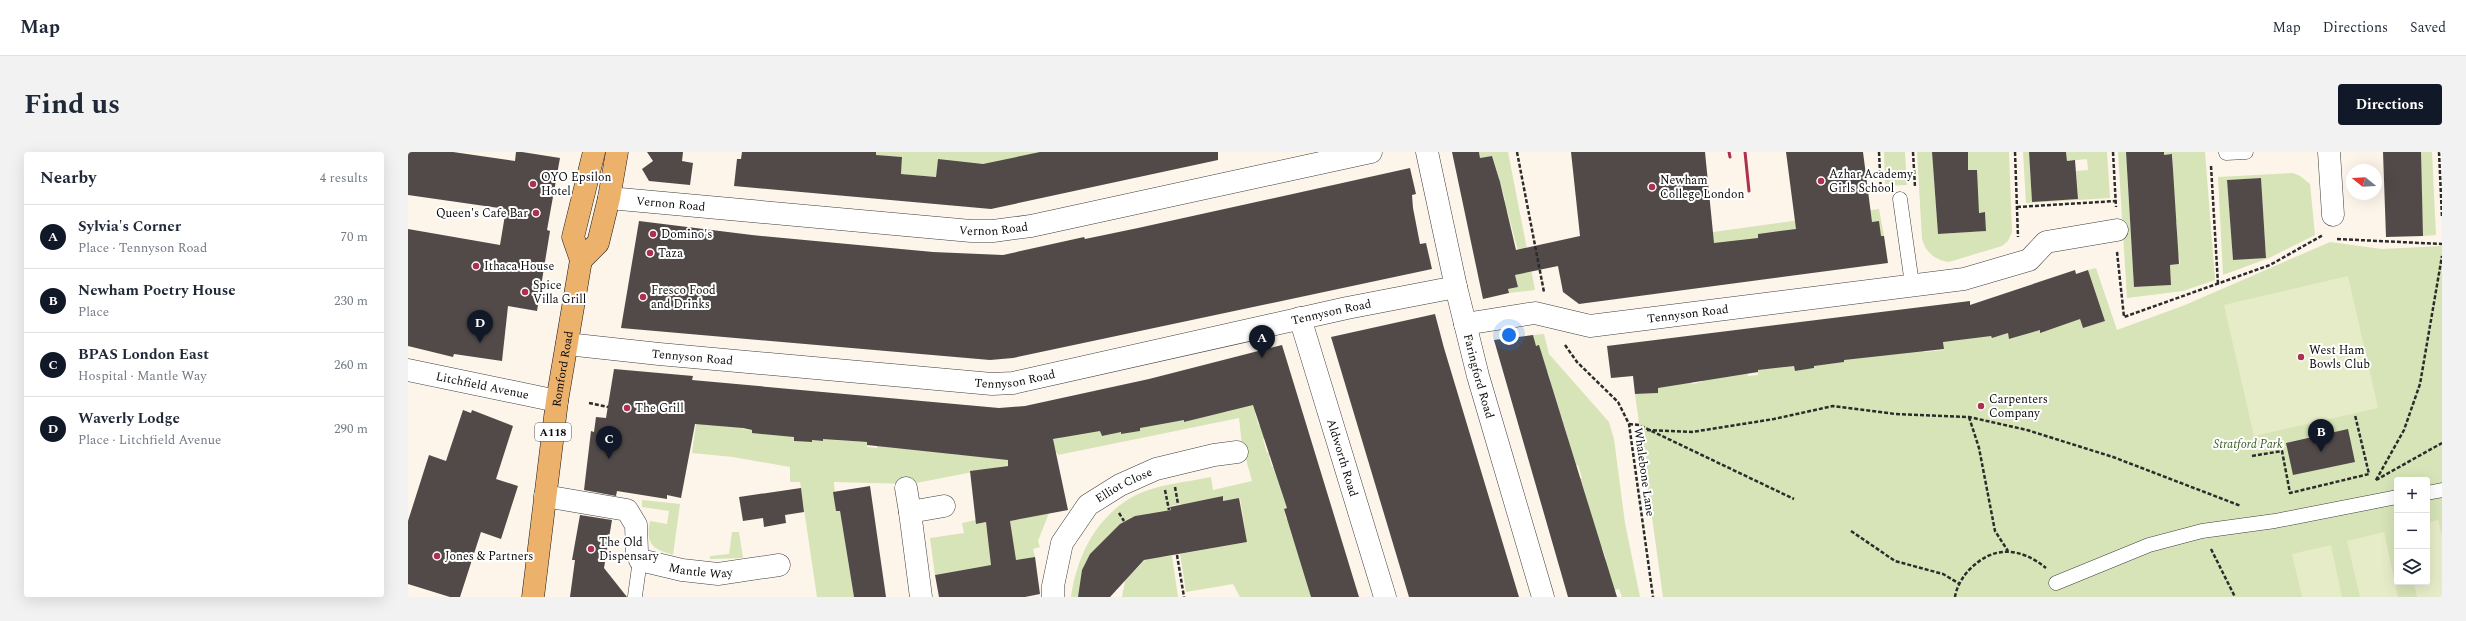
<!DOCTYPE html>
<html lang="en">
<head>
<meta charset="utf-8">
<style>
  body { margin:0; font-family:Spectral,serif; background:#f2f2f3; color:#1f2937 }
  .controls { position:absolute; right:12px; bottom:12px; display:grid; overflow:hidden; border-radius:4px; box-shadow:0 4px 16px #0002 }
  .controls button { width:36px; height:36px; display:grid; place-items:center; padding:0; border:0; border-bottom:1px solid #e0e1e3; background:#fff; color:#1f2937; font:20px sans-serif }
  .compass { position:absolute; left:1938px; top:12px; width:36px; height:36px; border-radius:50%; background:#fff; box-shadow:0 4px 16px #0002; rotate:288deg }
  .you { position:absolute; left:1101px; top:183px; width:14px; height:14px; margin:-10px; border:3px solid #fff; border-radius:50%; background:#1a73e8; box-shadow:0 0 0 6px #1a73e833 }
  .badge { display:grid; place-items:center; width:26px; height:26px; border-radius:50%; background:#111827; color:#fff; font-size:13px; font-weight:700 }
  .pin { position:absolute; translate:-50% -33px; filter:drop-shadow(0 1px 2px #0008) }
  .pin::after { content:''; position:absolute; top:21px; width:14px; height:12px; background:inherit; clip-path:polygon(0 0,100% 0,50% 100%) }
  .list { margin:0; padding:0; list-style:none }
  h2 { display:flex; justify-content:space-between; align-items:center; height:52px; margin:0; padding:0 16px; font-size:17px }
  h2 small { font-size:13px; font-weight:400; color:#747a83 }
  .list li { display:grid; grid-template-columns:26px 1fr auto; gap:12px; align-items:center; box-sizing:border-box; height:64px; padding:0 16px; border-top:1px solid #e0e1e3 }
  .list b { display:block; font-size:15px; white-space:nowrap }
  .list p { margin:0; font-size:13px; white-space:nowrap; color:#747a83 }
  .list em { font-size:13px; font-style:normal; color:#747a83 }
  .icon { flex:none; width:22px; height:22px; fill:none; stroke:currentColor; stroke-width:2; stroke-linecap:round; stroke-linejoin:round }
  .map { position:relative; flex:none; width:2034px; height:445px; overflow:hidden; border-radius:4px }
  header { display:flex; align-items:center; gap:24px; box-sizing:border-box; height:56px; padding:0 20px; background:#fff; border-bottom:1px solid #e0e1e3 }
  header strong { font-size:19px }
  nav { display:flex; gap:22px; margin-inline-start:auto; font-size:14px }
  .intro { display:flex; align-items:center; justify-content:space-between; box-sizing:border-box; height:96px; padding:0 24px }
  h1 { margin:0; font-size:28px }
  .button { padding:10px 18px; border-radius:4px; background:#111827; color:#fff; font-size:14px; font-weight:700 }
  main { display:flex; gap:24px; padding:0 24px }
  aside { flex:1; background:#fff; border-radius:4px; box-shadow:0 4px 16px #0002 }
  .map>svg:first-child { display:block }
  .green { fill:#d7e4b7; fill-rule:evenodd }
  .pitch { fill:#e7ecc8 }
  .building { fill:#524a48 }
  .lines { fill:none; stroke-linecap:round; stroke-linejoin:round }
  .lane-casing { stroke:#3d3d3d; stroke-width:15 }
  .street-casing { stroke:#3d3d3d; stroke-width:23 }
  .primary-casing { stroke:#1b1b1b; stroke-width:23 }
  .path { stroke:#2c2c2c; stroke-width:2.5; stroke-dasharray:4 2; stroke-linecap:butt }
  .lane { stroke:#fff; stroke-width:14 }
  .street { stroke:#fff; stroke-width:22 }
  .primary { stroke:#ecb26b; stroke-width:22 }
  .rail { stroke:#ad3050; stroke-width:3 }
  .poi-dot { fill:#ad3050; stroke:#fff; stroke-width:1.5 }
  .labels { text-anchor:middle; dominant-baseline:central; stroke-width:4; stroke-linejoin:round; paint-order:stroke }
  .shield { fill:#fff; stroke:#545454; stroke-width:1 }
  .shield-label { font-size:11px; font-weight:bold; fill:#0a0a0a }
  .poi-label { font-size:12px; fill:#0a0a0a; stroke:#fff; text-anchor:start }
  .street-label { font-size:12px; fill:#0a0a0a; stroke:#fff }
  .park-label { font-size:12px; font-style:italic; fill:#395b22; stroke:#fff }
</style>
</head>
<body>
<header>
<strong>Map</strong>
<nav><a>Map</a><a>Directions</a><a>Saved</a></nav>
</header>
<div class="intro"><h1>Find us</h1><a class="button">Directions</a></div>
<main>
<aside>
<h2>Nearby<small>4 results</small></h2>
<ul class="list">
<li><span class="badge">A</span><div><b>Sylvia's Corner</b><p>Place · Tennyson Road</p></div><em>70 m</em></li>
<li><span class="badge">B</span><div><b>Newham Poetry House</b><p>Place</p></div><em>230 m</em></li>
<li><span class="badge">C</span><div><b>BPAS London East</b><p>Hospital · Mantle Way</p></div><em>260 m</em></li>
<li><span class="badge">D</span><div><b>Waverly Lodge</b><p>Place · Litchfield Avenue</p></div><em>290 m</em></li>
</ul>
</aside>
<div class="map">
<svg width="2034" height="445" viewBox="0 0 2034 445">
  <rect width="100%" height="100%" fill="#fdf5ea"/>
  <g class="green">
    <path d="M 461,0 L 633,0 L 592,15 L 530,8 L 528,25 L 493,22 L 494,5 L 474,4 L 467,19 L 468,1 Z"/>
    <path d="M 1071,0 L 1100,0 L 1127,138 L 1101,141 L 1100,137 L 1110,135 L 1107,123 L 1116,121 L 1099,58 L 1084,61 L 1097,48 L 1092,30 L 1078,33 L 1091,26 L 1084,4 L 1072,6 Z"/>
    <path d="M 1476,0 L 1497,0 L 1499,33 L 1477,34 Z"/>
    <path d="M 1509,0 L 1524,0 L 1530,82 L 1578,79 L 1577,60 L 1563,61 L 1569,31 L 1569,18 L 1560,18 L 1560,0 L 1601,0 L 1604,80 L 1600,89 L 1594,94 L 1541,110 C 1527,108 1518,101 1514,87 Z"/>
    <path d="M 1615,0 L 1621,0 L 1624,49 L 1670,46 L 1668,19 L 1680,18 L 1679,7 L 1659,9 L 1658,0 L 1699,0 L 1702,46 L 1618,51 Z"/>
    <path d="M 1710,0 L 1718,0 L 1726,135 L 1763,133 L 1762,113 L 1772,112 L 1771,103 L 1762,104 L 1760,82 L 1769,82 L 1769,70 L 1760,70 C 1765,57 1767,49 1766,36 L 1758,36 L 1757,16 L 1765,15 L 1765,3 L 1756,3 L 1756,0 L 1797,0 L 1807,128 L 1775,139 L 1719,146 Z"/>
    <path d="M 2012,0 L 2024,0 L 2028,83 L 2015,84 Z"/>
    <path d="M 1885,21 L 1892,24 L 1902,32 L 1907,83 L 1861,106 L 1815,123 L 1810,25 ZM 1853,26 L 1858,105 L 1825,108 L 1819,28 Z"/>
    <path d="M 1471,57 L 1476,84 L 1473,84 L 1460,71 L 1358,81 L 1350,82 L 1351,92 L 1152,125 L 1147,102 Z"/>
    <path d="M 1922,90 L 1974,97 L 2034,94 L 2034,445 L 1255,445 L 1227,242 L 1250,241 L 1244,189 L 1283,227 L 1284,232 L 1294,230 L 1294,224 L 1339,214 L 1340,224 L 1350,223 L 1348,202 L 1356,202 L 1358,217 L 1377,215 L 1384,198 L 1387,219 L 1406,216 L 1404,195 L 1422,206 L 1422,212 L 1436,210 L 1434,191 L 1514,180 L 1516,200 L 1536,198 L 1534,177 L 1542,176 L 1545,189 L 1563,186 L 1574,153 L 1584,186 L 1600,181 L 1602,187 L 1615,183 L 1613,177 L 1630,172 L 1632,180 L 1669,159 L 1675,176 L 1697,169 L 1680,118 L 1688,116 L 1709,178 L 1777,153 ZM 1989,328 L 2019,328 L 2019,430 L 1989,430 Z"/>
    <path d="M 1136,182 L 1141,202 L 1201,270 L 1206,287 L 1217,371 L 1232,445 L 1214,445 L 1211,437 L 1186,444 L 1188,411 L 1198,407 L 1194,395 L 1192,395 L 1174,331 L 1154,337 L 1153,333 L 1174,326 L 1170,313 L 1167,314 L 1156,272 L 1150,274 L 1149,272 L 1155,269 L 1139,234 L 1143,233 L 1140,220 L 1137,220 L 1131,194 L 1114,198 L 1121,189 L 1126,188 L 1125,183 Z"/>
    <path d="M 813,237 L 818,260 L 824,258 L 823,253 L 828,237 L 854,259 L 847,261 L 851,274 L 872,268 L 862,285 L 855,287 L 859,301 L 869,298 L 870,301 L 861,304 L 864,315 L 883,309 L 870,328 L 877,350 L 898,350 L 876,357 L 878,367 L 880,367 L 922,431 L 901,438 L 903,445 L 832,445 L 825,432 L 778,440 L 772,402 L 839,390 L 832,346 L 815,349 L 814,344 L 802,347 L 802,351 L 774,356 L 773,352 L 762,354 L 763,358 L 727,364 L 712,372 L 682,402 L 670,445 L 663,445 C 669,403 689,363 728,343 C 751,332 779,330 803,325 L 805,338 L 844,329 L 834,293 L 831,266 L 650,303 L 649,301 L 607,312 L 641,361 L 630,389 L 632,395 L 625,397 L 627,405 L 527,423 L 522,386 L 556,381 L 554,371 L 568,368 L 569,372 L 578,370 L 579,379 L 603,376 L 595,320 L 606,312 L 503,332 L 426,330 L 428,359 L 432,359 L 446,445 L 409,445 L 392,330 L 382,330 L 382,315 L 325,305 L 284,301 L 288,272 L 335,272 L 335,277 L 386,284 L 386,289 L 403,290 L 404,288 L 415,289 L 417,267 L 428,288 L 459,290 L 459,295 L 469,296 L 471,272 L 544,288 L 543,302 L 553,303 L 653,286 L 650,273 L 692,277 L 694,284 L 704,282 L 708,260 L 713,282 L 732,279 L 727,256 L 776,268 L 777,270 L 787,267 L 785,255 Z"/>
    <path d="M 234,348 L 272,352 L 265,403 C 245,397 237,393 242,369 L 259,372 L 261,359 L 234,355 Z"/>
    <path d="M 324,380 L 331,380 L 335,406 L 302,407 L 302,404 L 321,402 Z"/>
    <path d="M 753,403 L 754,405 L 764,404 L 770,445 L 714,445 L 717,429 L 728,417 L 739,406 Z"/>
  </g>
  <g class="pitch">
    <path d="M 1940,124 L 1970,256 L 1846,284 L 1816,153 Z"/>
    <path d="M 2030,368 L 2034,384 L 2034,445 L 2009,445 L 2006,430 L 2019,430 L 2019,371 Z"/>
    <path d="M 1976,380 L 1990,445 L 1952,445 L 1939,389 Z"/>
    <path d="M 1923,393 L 1934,445 L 1894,445 L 1884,402 Z"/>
  </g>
  <g class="building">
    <path d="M 0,0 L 45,0 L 107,9 L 108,0 L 114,0 L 152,6 L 139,78 L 142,79 L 129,159 L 100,154 L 94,209 L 46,202 L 45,205 L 0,194 L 0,77 L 92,93 L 98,57 L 0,43 Z"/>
    <path d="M 239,0 L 275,0 L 274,9 L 285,11 L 282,33 L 241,29 L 234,17 L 245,9 Z"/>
    <path d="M 334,0 L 468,0 L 468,3 L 494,5 L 493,22 L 528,25 L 530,7 L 575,12 L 632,0 L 810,0 L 810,8 L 583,57 L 326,34 L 329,7 L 333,7 Z"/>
    <path d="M 1044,0 L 1071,0 L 1072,6 L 1084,4 L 1092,30 L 1108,98 L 1172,84 L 1163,0 L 1297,0 L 1306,91 L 1350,86 L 1350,82 L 1388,77 L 1378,0 L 1455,0 L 1464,70 L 1471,69 L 1473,84 L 1476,84 L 1480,111 L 1171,152 L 1155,140 L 1150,114 L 1107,123 L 1110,135 L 1100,137 L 1101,141 L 1075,147 Z"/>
    <path d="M 1524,0 L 1560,0 L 1560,18 L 1569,18 L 1571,61 L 1577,60 L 1578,79 L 1530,82 Z"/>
    <path d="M 1621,0 L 1658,0 L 1659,9 L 1667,8 L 1670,47 L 1624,50 Z"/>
    <path d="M 1718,0 L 1756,0 L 1756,3 L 1764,2 L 1771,112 L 1762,113 L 1763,133 L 1726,135 Z"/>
    <path d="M 1975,0 L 2013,0 L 2015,84 L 1978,85 Z"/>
    <path d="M 1002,16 L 1008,42 L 1004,43 L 1005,56 L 1012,92 L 1018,91 L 1024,117 L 605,206 L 582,208 L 213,176 L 231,69 L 344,83 L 525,100 L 595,103 L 676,85 L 677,87 L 730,76 Z"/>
    <path d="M 1853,26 L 1858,106 L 1825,108 L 1819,28 Z"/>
    <path d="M 1667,118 L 1668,122 L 1680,118 L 1697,169 L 1675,176 L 1672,167 L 1632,181 L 1632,178 L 1601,187 L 1600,181 L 1584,186 L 1583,184 L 1535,190 L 1536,197 L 1436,208 L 1436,210 L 1406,214 L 1406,216 L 1387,219 L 1386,214 L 1350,218 L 1350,220 L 1250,236 L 1250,241 L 1227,242 L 1225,224 L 1203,226 L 1199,194 L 1562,149 L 1562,153 Z"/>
    <path d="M 1027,162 L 1036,196 L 1111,445 L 1001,445 L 923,185 Z"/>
    <path d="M 1125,183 L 1128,194 L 1131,193 L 1209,445 L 1160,445 L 1086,188 Z"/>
    <path d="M 874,193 L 951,445 L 903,445 L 876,357 L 879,356 L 845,253 L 776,270 L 776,268 L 732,276 L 732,279 L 713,282 L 713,280 L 694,284 L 692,279 L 645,287 L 660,358 L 602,369 L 608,408 L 627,405 L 632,442 L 617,445 L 531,445 L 527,423 L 583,413 L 578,370 L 568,372 L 562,319 L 600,314 L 600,308 L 459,293 L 459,290 L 415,287 L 415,289 L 404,288 L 404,290 L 386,289 L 386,285 L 344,281 L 344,278 L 335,276 L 287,272 L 273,346 L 259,343 L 259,347 L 209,339 L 208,344 L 176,338 L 183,279 L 186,280 L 188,265 L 198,266 L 206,217 L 285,224 L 284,228 L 591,256 L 617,254 L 741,227 Z"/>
    <path d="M 55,258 L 63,261 L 64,258 L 105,274 L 88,327 L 110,334 L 93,387 L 73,380 L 52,445 L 42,445 L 0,432 L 0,369 L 21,303 L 38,309 Z"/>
    <path d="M 1940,277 L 1947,310 L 1885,323 L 1878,291 Z"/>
    <path d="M 462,334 L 478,445 L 446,445 L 432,359 L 428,359 L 425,340 Z"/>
    <path d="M 393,336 L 396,360 L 377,363 L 378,371 L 356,375 L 355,366 L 335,369 L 331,345 Z"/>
    <path d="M 815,344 L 815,349 L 831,346 L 839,390 L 736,408 L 702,445 L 670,445 L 674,418 L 682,402 L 712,372 L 727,364 L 763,358 L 762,355 Z"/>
    <path d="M 172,363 L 204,368 L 196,416 L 219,445 L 162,445 L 167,408 L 164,408 Z"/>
  </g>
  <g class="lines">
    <g class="lane-casing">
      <g id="lane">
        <path d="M 1818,1 L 1838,0"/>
        <path d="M 1492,47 L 1504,132"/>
        <path d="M 2019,341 L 2034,338"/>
        <path d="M 1648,431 L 1741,393 L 1794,379 L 1867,369 L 1989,345"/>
        <path d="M 227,444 L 232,408"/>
      </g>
    </g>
    <g class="street-casing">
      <g id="street">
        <path id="s1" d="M 1019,0 L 1048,135 L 1070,224 L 1135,445"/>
        <path d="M 1921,0 L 1925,63"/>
        <path id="s2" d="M 201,46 L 563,79 L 585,79 L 623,74 L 963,0"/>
        <path id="s3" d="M 892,166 L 977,445"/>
        <path id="s4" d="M 1057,172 L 1127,161 L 1182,174 L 1556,127 L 1621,108 L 1638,90 L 1709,78"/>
        <path id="s5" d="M 159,192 L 251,202 L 584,232 L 605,231 L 939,156 L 1048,135"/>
        <path id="s6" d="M 0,218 L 149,249"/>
        <path d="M 498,336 L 502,360"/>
        <path id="s7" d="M 137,344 L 219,358 L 228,373 L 229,400 L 232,408 L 274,418 L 310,422 L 371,413"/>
        <path d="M 513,445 L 502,360 L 536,354"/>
        <path id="s8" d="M 645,445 L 645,434 L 654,391 L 680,353 L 712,333 L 748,317 L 806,303 L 829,300"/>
      </g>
    </g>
    <g class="primary-casing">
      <g id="primary">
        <path d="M 173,108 L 190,91 L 201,46 L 209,0"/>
        <path id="s9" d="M 125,445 L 149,249 L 173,108 L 165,85 L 186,0"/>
      </g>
    </g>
    <g class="path">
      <path d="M 1109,0 L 1136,140"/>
      <path d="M 1471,0 L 1473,41"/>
      <path d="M 1505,0 L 1507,35"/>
      <path d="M 1607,0 L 1610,85"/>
      <path d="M 1705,0 L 1708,55"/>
      <path d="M 2031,0 L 2034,66"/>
      <path d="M 1803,14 L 1810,132"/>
      <path d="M 1609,55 L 1708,49"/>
      <path d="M 1929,87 L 2034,92"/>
      <path d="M 1709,100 L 1716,165 L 1862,113 L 1915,83"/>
      <path d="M 1157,193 L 1169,210 L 1210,250 L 1221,272 L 1245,445"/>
      <path d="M 181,251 L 200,255"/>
      <path d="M 1561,265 L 1571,296 L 1587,379 L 1600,399"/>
      <path d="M 1221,272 L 1231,273 L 1386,347"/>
      <path d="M 1239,278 L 1284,280 L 1366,267 L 1425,254 L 1487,262 L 1561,265 L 1619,278 L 1705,305 L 1833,354"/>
      <path d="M 1844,304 L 1874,299 L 1882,341 L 1961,322 L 1947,263"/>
      <path d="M 1968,328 L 1996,278 L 2012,232 L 2034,104"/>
      <path d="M 1968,328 L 2034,291"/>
      <path d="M 767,335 L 770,352"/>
      <path d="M 757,338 L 761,358"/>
      <path d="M 711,361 L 716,369"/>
      <path d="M 1443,379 L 1487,409 L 1535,422 L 1552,432"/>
      <path d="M 1803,397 L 1827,445"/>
      <path d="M 769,403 L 776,445"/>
      <path d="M 1547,445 C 1548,436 1555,424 1561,418 C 1585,393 1612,395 1638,416"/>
    </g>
    <use href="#lane" class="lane"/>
    <use href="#street" class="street"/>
    <use href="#primary" class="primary"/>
    <g class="rail">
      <path d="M 1321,0 L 1322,5"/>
      <path d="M 1337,0 L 1341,39"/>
    </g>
  </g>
  <g class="poi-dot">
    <circle cx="1413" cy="29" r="4"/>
    <circle cx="125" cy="32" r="4"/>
    <circle cx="1244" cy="35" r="4"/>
    <circle cx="128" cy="61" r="4"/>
    <circle cx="245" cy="82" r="4"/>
    <circle cx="242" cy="101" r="4"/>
    <circle cx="68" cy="114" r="4"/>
    <circle cx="117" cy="140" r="4"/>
    <circle cx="235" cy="145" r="4"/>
    <circle cx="1893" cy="205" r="4"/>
    <circle cx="1573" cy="254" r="4"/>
    <circle cx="219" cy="256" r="4"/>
    <circle cx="183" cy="397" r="4"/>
    <circle cx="29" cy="404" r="4"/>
  </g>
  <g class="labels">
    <rect class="shield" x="127" y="271" width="36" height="18" rx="3"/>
    <g class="shield-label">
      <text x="145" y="280">A118</text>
    </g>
    <g class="poi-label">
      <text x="1421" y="22">Azhar Academy<tspan x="1421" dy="14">Girls School</tspan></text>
      <text x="133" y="25">OYO Epsilon<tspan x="133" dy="14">Hotel</tspan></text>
      <text x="1252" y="28">Newham<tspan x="1252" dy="14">College London</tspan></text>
      <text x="120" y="61" text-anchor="end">Queen's Cafe Bar</text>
      <text x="253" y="82">Domino's</text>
      <text x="250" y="101">Taza</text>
      <text x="76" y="114">Ithaca House</text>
      <text x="125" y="133">Spice<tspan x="125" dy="14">Villa Grill</tspan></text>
      <text x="243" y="138">Fresco Food<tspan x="243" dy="14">and Drinks</tspan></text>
      <text x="1901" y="198">West Ham<tspan x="1901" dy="14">Bowls Club</tspan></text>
      <text x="1581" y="247">Carpenters<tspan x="1581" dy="14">Company</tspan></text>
      <text x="227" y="256">The Grill</text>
      <text x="191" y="390">The Old<tspan x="191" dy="14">Dispensary</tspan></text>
      <text x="37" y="404">Jones &amp; Partners</text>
    </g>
    <g class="street-label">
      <text stroke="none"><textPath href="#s2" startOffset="62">Vernon Road</textPath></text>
      <text stroke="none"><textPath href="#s2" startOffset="386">Vernon Road</textPath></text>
      <text stroke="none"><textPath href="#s5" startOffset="774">Tennyson Road</textPath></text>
      <text stroke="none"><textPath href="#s4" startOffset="226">Tennyson Road</textPath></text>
      <text stroke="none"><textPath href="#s5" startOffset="126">Tennyson Road</textPath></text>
      <text stroke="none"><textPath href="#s9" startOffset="230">Romford Road</textPath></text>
      <text stroke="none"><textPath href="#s1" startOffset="230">Faringford Road</textPath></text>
      <text stroke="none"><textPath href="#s5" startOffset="450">Tennyson Road</textPath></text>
      <text stroke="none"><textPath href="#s6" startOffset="76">Litchfield Avenue</textPath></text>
      <text stroke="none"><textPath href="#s3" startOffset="146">Aldworth Road</textPath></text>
      <text transform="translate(1236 320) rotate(82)">Whalebone Lane</text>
      <text stroke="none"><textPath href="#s8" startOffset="142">Elliot Close</textPath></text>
      <text stroke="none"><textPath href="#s7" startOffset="198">Mantle Way</textPath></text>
    </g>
    <g class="park-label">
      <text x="1840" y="292">Stratford Park</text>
    </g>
  </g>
</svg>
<div class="controls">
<button>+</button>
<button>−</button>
<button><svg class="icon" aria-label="layers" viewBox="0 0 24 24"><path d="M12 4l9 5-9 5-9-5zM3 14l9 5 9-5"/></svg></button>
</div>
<svg class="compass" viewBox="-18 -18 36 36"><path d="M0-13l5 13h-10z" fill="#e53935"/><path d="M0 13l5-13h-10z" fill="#747a83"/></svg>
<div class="you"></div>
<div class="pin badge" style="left:854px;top:206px">A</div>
<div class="pin badge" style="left:1913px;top:300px">B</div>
<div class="pin badge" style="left:201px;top:307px">C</div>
<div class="pin badge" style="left:72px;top:191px">D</div>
</div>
</main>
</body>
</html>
